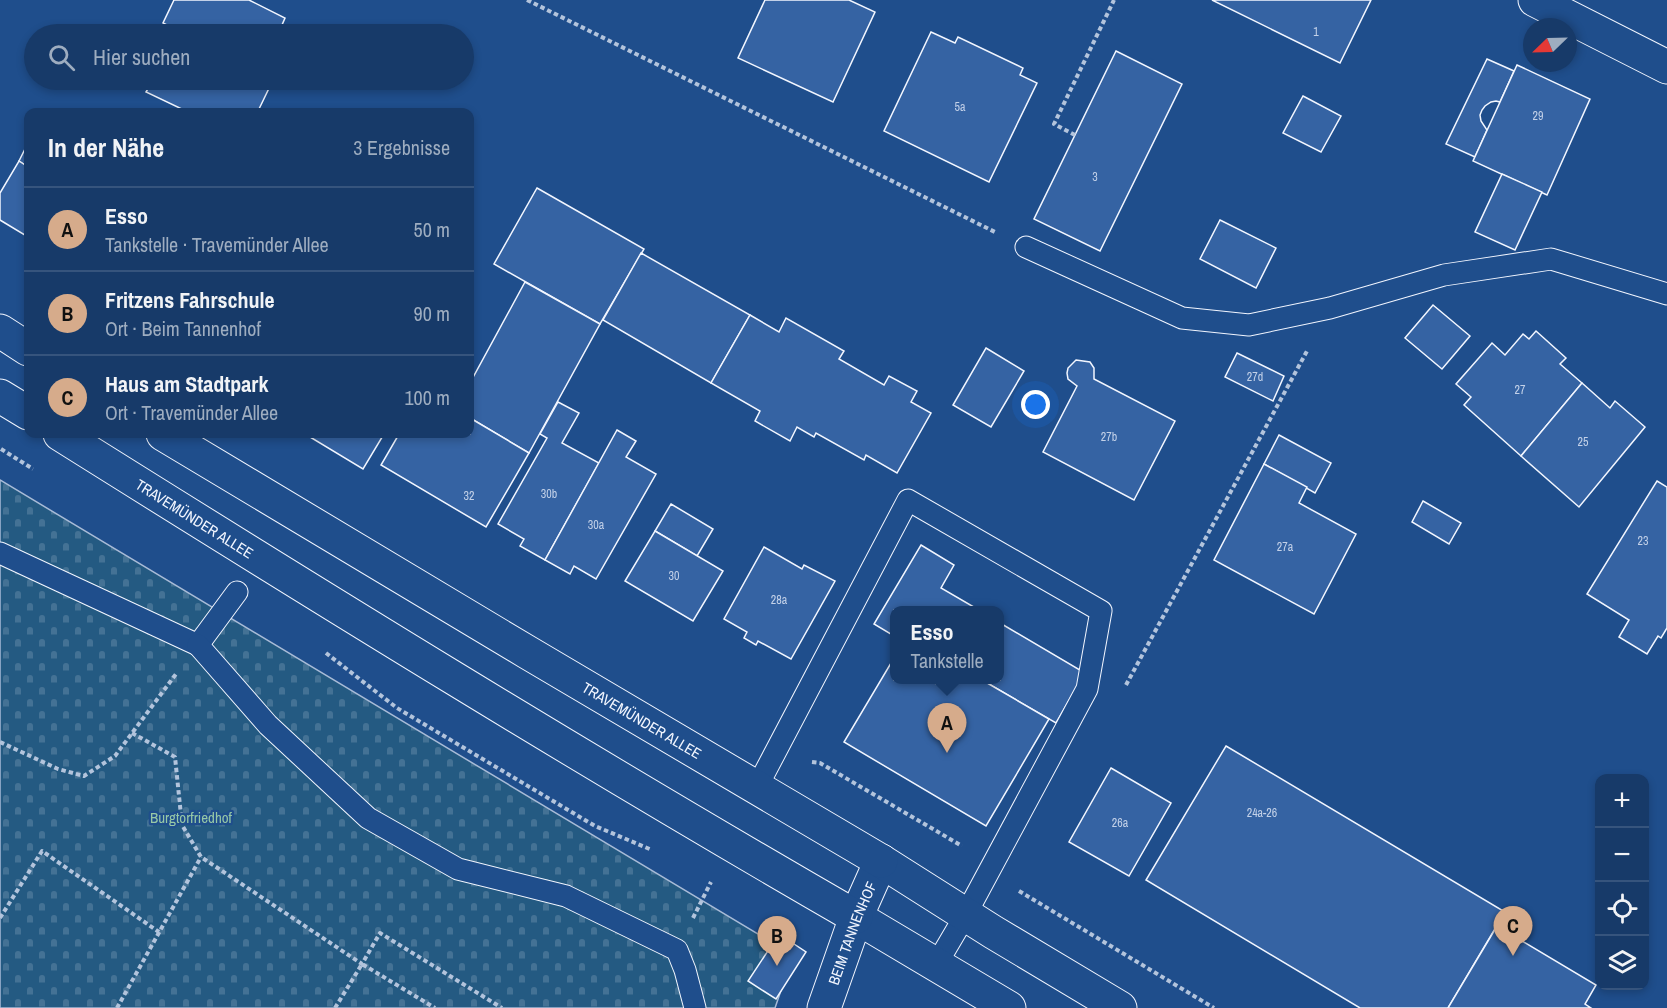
<!DOCTYPE html>
<html lang="de">
<head>
<meta charset="utf-8">
<style>
  body { margin:0; font-family:"Archivo Narrow",sans-serif; background:#244571; color:#f1f3f6 }
  .controls { position:absolute; right:18px; bottom:18px; display:grid; overflow:hidden; border-radius:12px; box-shadow:0 3px 9px #0003 }
  .controls button { width:54px; height:54px; display:grid; place-items:center; padding:0; border:0; border-bottom:2px solid #36547d; background:#173a69; color:#f1f3f6; font:30px sans-serif }
  .compass { position:absolute; left:1523px; top:18px; width:54px; height:54px; border-radius:50%; background:#173a69; box-shadow:0 3px 9px #0003; rotate:247deg }
  .you { position:absolute; left:1036px; top:405px; width:21px; height:21px; margin:-15px; border:4px solid #fff; border-radius:50%; background:#1a73e8; box-shadow:0 0 0 9px #1a73e833 }
  .badge { display:grid; place-items:center; width:39px; height:39px; border-radius:50%; background:#d6ab8b; color:#111; font-size:20px; font-weight:700 }
  .pin { position:absolute; translate:-50% -50px; filter:drop-shadow(0 2px 3px #0008) }
  .pin::after { content:''; position:absolute; top:32px; width:21px; height:18px; background:inherit; clip-path:polygon(0 0,100% 0,50% 100%) }
  .popup { position:absolute; left:890px; top:606px; width:114px; height:78px; box-sizing:border-box; display:grid; place-content:center; border-radius:12px; background:#173a69; filter:drop-shadow(0 2px 4px #0005); font-size:20px; white-space:nowrap; color:#9eadc0 }
  .popup b { font-size:22px; color:#f1f3f6 }
  .popup::after { content:''; position:absolute; left:50%; top:100%; margin-left:-12px; border:12px solid transparent; border-top-color:#173a69 }
  .list { margin:0; padding:0; list-style:none }
  h2 { display:flex; justify-content:space-between; align-items:center; height:78px; margin:0; padding:0 24px; font-size:26px }
  h2 small { font-size:20px; font-weight:400; color:#9eadc0 }
  .list li { display:grid; grid-template-columns:39px 1fr auto; gap:18px; align-items:center; box-sizing:border-box; height:84px; padding:0 24px; border-top:2px solid #36547d }
  .list b { display:block; font-size:22px; white-space:nowrap }
  .list p { margin:0; font-size:20px; white-space:nowrap; color:#9eadc0 }
  .list em { font-size:20px; font-style:normal; color:#9eadc0 }
  .icon { flex:none; width:33px; height:33px; fill:none; stroke:currentColor; stroke-width:2; stroke-linecap:round; stroke-linejoin:round }
  .map { position:relative; flex:none; width:1667px; height:1008px; overflow:hidden }
  .search { position:absolute; background:#173a69; box-shadow:0 3px 9px #0003; left:24px; top:24px; width:450px; height:66px; display:flex; align-items:center; gap:15px; box-sizing:border-box; padding:0 21px; border-radius:33px; color:#9eadc0; font-size:22px }
  .panel { position:absolute; background:#173a69; box-shadow:0 3px 9px #0003; left:24px; top:108px; width:450px; height:330px; border-radius:12px }
  .map>svg:first-child { display:block }
  .cemetery { fill:url(#cemetery-stones); stroke:#a8bbd7; stroke-width:1.5 }
  .building { fill:#3563a3; stroke:#f2f6ff; stroke-width:1.5 }
  .lines { fill:none; stroke-linecap:round; stroke-linejoin:round }
  .service-casing { stroke:#f2f6ff; stroke-width:23 }
  .minor-casing { stroke:#f2f6ff; stroke-width:35 }
  .secondary-casing { stroke:#f2f6ff; stroke-width:35 }
  .trunk-casing { stroke:#f2f6ff; stroke-width:35 }
  .path { stroke:#b3c4dc; stroke-width:4; stroke-dasharray:4.5 3; stroke-linecap:butt }
  .service { stroke:#1f4e8c; stroke-width:21 }
  .minor { stroke:#1f4e8c; stroke-width:33 }
  .secondary { stroke:#1f4e8c; stroke-width:33 }
  .trunk { stroke:#1f4e8c; stroke-width:33 }
  .labels { text-anchor:middle; dominant-baseline:central; stroke-width:4.5; stroke-linejoin:round; paint-order:stroke }
  .number-label { font-size:12px; fill:#c3d1e8 }
  .street-label { font-size:15px; fill:#f2f6ff; stroke:#1f4e8c }
  .park-label { font-size:15px; fill:#97c8a6; stroke:#1f4e8c }
</style>
</head>
<body>
<div class="map">
<svg width="1667" height="1008" viewBox="0 0 1667 1008">
  <defs>
    <pattern id="cemetery-stones" width="16" height="16" patternUnits="userSpaceOnUse" patternTransform="scale(1.5)"><rect width="16" height="16" fill="#245a82"/><path d="M2 7V4a2 2 0 0 1 4 0v3zM10 15v-3a2 2 0 0 1 4 0v3z" fill="#447295"/></pattern>
  </defs>
  <rect width="100%" height="100%" fill="#1f4e8c"/>
  <path class="cemetery" d="M 0,480 L 793,955 L 775,1008 L 0,1008 Z"/>
  <g class="building">
    <path d="M 174,0 L 249,0 L 285,18 L 278,34 L 175,34 L 177,30 L 163,23 Z"/>
    <path d="M 765,0 L 849,0 L 875,12 L 833,102 L 738,58 Z"/>
    <path d="M 1212,0 L 1371,0 L 1340,63 Z"/>
    <path d="M 931,32 L 955,43 L 958,37 L 1023,68 L 1020,75 L 1037,83 L 989,182 L 884,131 Z"/>
    <path d="M 1116,51 L 1182,84 L 1100,251 L 1034,219 Z"/>
    <path d="M 1487,59 L 1514,71 L 1500,102 L 1496,101 L 1491,102 L 1485,106 L 1482,110 L 1480,115 L 1481,121 L 1487,130 L 1475,157 L 1446,144 Z"/>
    <path d="M 1517,65 L 1590,99 L 1547,195 L 1473,161 Z"/>
    <path d="M 153,80 L 273,80 L 259,109 L 268,112 L 188,112 L 146,92 Z"/>
    <path d="M 1303,96 L 1341,116 L 1321,152 L 1283,133 Z"/>
    <path d="M 28,143 L 28,167 L 19,161 Z"/>
    <path d="M 19,161 L 28,167 L 28,237 L 0,220 L 0,193 Z"/>
    <path d="M 1502,174 L 1542,192 L 1515,250 L 1475,232 Z"/>
    <path d="M 537,188 L 644,249 L 600,324 L 494,264 Z"/>
    <path d="M 1220,220 L 1276,248 L 1256,288 L 1200,259 Z"/>
    <path d="M 641,253 L 750,315 L 711,383 L 603,320 Z"/>
    <path d="M 525,282 L 600,324 L 529,453 L 470,418 L 470,383 Z"/>
    <path d="M 1433,305 L 1470,336 L 1442,369 L 1405,338 Z"/>
    <path d="M 750,315 L 779,332 L 786,318 L 844,351 L 839,359 L 884,385 L 889,376 L 917,391 L 911,402 L 931,413 L 897,473 L 866,455 L 864,460 L 816,433 L 814,437 L 797,427 L 790,441 L 755,421 L 760,411 L 711,383 Z"/>
    <path d="M 1536,331 L 1566,358 L 1560,364 L 1582,383 L 1521,456 L 1464,405 L 1471,397 L 1456,384 L 1492,343 L 1505,355 L 1523,334 L 1529,339 Z"/>
    <path d="M 986,348 L 1024,371 L 991,427 L 953,405 Z"/>
    <path d="M 1237,353 L 1284,376 L 1273,401 L 1225,377 Z"/>
    <path d="M 1076,360 L 1090,362 L 1094,368 L 1094,379 L 1175,421 L 1134,500 L 1043,452 L 1077,386 L 1068,379 L 1067,373 L 1068,368 Z"/>
    <path d="M 1582,383 L 1610,408 L 1615,401 L 1645,427 L 1579,507 L 1521,456 Z"/>
    <path d="M 558,402 L 579,413 L 562,443 L 599,463 L 545,560 L 520,546 L 524,539 L 498,524 L 547,438 L 540,434 Z"/>
    <path d="M 470,418 L 529,453 L 486,527 L 381,465 L 399,434 L 470,434 Z"/>
    <path d="M 617,430 L 636,441 L 626,457 L 656,474 L 596,579 L 574,566 L 570,574 L 545,560 Z"/>
    <path d="M 305,434 L 384,434 L 363,469 Z"/>
    <path d="M 1279,435 L 1331,463 L 1315,493 L 1264,464 Z"/>
    <path d="M 1264,464 L 1307,487 L 1299,503 L 1356,534 L 1314,614 L 1214,560 Z"/>
    <path d="M 1657,481 L 1667,487 L 1667,628 L 1661,638 L 1658,636 L 1647,654 L 1619,637 L 1629,620 L 1587,594 Z"/>
    <path d="M 1423,501 L 1461,523 L 1449,544 L 1412,522 Z"/>
    <path d="M 671,504 L 713,529 L 697,556 L 655,531 Z"/>
    <path d="M 655,531 L 723,571 L 693,621 L 625,581 Z"/>
    <path d="M 921,545 L 954,565 L 941,588 L 979,610 L 894,610 L 894,636 L 874,624 Z"/>
    <path d="M 764,547 L 802,569 L 804,565 L 835,581 L 791,659 L 758,641 L 756,645 L 744,638 L 747,632 L 724,619 Z"/>
    <path d="M 1000,623 L 1085,673 L 1056,723 L 982,680 L 1000,680 Z"/>
    <path d="M 894,658 L 894,680 L 929,680 L 944,688 L 949,680 L 982,680 L 1049,719 L 986,826 L 844,742 Z"/>
    <path d="M 1226,746 L 1505,912 L 1448,1008 L 1360,1008 L 1146,880 Z"/>
    <path d="M 1111,768 L 1171,803 L 1129,876 L 1069,842 Z"/>
    <path d="M 1497,926 L 1596,985 L 1585,1004 L 1591,1008 L 1448,1008 Z"/>
    <path d="M 779,934 L 806,952 L 776,999 L 748,981 Z"/>
  </g>
  <g class="lines">
    <g class="service-casing">
      <g id="service">
        <path d="M 1026,247 L 1182,318 L 1249,325 L 1330,308 L 1444,275 L 1551,259 L 1667,294"/>
        <path d="M 0,553 L 198,645 L 237,592"/>
        <path d="M 198,645 L 268,725 L 368,818 L 458,869 L 566,896 L 677,950 L 685,970 L 695,1008"/>
        <path d="M 757,787 L 908,500 L 1101,611 L 1087,689 L 966,914 L 936,965"/>
      </g>
    </g>
    <g class="minor-casing">
      <g id="minor">
        <path d="M 1535,0 L 1667,67"/>
        <path id="s1" d="M 824,1008 L 856,917 L 881,861"/>
      </g>
    </g>
    <g class="secondary-casing">
      <g id="secondary">
        <path d="M 881,861 L 993,932 L 1120,1008"/>
        <path d="M 856,917 L 1009,1008"/>
      </g>
    </g>
    <g class="trunk-casing">
      <g id="trunk">
        <path d="M 0,331 L 28,349"/>
        <path d="M 0,396 L 28,413"/>
        <path id="s2" d="M 60,434 C 323,599 587,762 856,917"/>
        <path id="s3" d="M 163,434 L 527,652 L 881,861"/>
      </g>
    </g>
    <g class="path">
      <path d="M 527,0 L 995,232"/>
      <path d="M 1075,135 L 1054,124 L 1114,0"/>
      <path d="M 1,449 L 33,469"/>
      <path d="M 326,653 L 397,708 L 595,826 L 652,850"/>
      <path d="M 1126,685 L 1307,351"/>
      <path d="M 132,733 L 175,757 L 182,825 L 201,857 L 362,964 L 380,933 L 502,1008"/>
      <path d="M 0,742 L 58,769 L 84,776 L 115,756 L 176,674"/>
      <path d="M 812,762 L 820,763 L 962,846"/>
      <path d="M 1019,891 L 1214,1008"/>
      <path d="M 0,918 L 42,851 L 159,932"/>
      <path d="M 693,918 L 711,882"/>
      <path d="M 117,1008 L 201,857"/>
      <path d="M 335,1008 L 362,964 L 435,1008"/>
    </g>
    <use href="#service" class="service"/>
    <use href="#minor" class="minor"/>
    <use href="#secondary" class="secondary"/>
    <use href="#trunk" class="trunk"/>
  </g>
  <g class="labels">
    <g class="number-label">
      <text x="1316" y="32">1</text>
      <text x="960" y="107">5a</text>
      <text x="1538" y="116">29</text>
      <text x="1095" y="177">3</text>
      <text x="1255" y="377">27d</text>
      <text x="1520" y="390">27</text>
      <text x="1109" y="437">27b</text>
      <text x="1583" y="442">25</text>
      <text x="549" y="494">30b</text>
      <text x="469" y="496">32</text>
      <text x="596" y="525">30a</text>
      <text x="1643" y="541">23</text>
      <text x="1285" y="547">27a</text>
      <text x="674" y="576">30</text>
      <text x="779" y="600">28a</text>
      <text x="1262" y="813">24a-26</text>
      <text x="1120" y="823">26a</text>
    </g>
    <g class="street-label">
      <text stroke="none"><textPath href="#s2" startOffset="159">TRAVEMÜNDER ALLEE</textPath></text>
      <text stroke="none"><textPath href="#s3" startOffset="558">TRAVEMÜNDER ALLEE</textPath></text>
      <text stroke="none"><textPath href="#s1" startOffset="80">BEIM TANNENHOF</textPath></text>
    </g>
    <g class="park-label">
      <text x="191" y="817">Burgtorfriedhof</text>
    </g>
  </g>
</svg>
<div class="controls">
<button>+</button>
<button>−</button>
<button><svg class="icon" aria-label="locate" viewBox="0 0 24 24"><circle cx="12" cy="12" r="6"/><path d="M12 2v4M12 18v4M2 12h4M18 12h4"/></svg></button>
<button><svg class="icon" aria-label="layers" viewBox="0 0 24 24"><path d="M12 4l9 5-9 5-9-5zM3 14l9 5 9-5"/></svg></button>
</div>
<svg class="compass" viewBox="-18 -18 36 36"><path d="M0-13l5 13h-10z" fill="#e53935"/><path d="M0 13l5-13h-10z" fill="#9eadc0"/></svg>
<div class="you"></div>
<div class="pin badge" style="left:947px;top:753px">A</div>
<div class="popup"><b>Esso</b>Tankstelle</div>
<div class="pin badge" style="left:777px;top:966px">B</div>
<div class="pin badge" style="left:1513px;top:956px">C</div>
<div class="search"><svg class="icon" aria-label="search" viewBox="0 0 24 24"><circle cx="10" cy="10" r="6"/><path d="M15 15l6 6"/></svg>Hier suchen</div>
<section class="panel">
<h2>In der Nähe<small>3 Ergebnisse</small></h2>
<ul class="list">
<li><span class="badge">A</span><div><b>Esso</b><p>Tankstelle · Travemünder Allee</p></div><em>50 m</em></li>
<li><span class="badge">B</span><div><b>Fritzens Fahrschule</b><p>Ort · Beim Tannenhof</p></div><em>90 m</em></li>
<li><span class="badge">C</span><div><b>Haus am Stadtpark</b><p>Ort · Travemünder Allee</p></div><em>100 m</em></li>
</ul>
</section>
</div>
</body>
</html>
